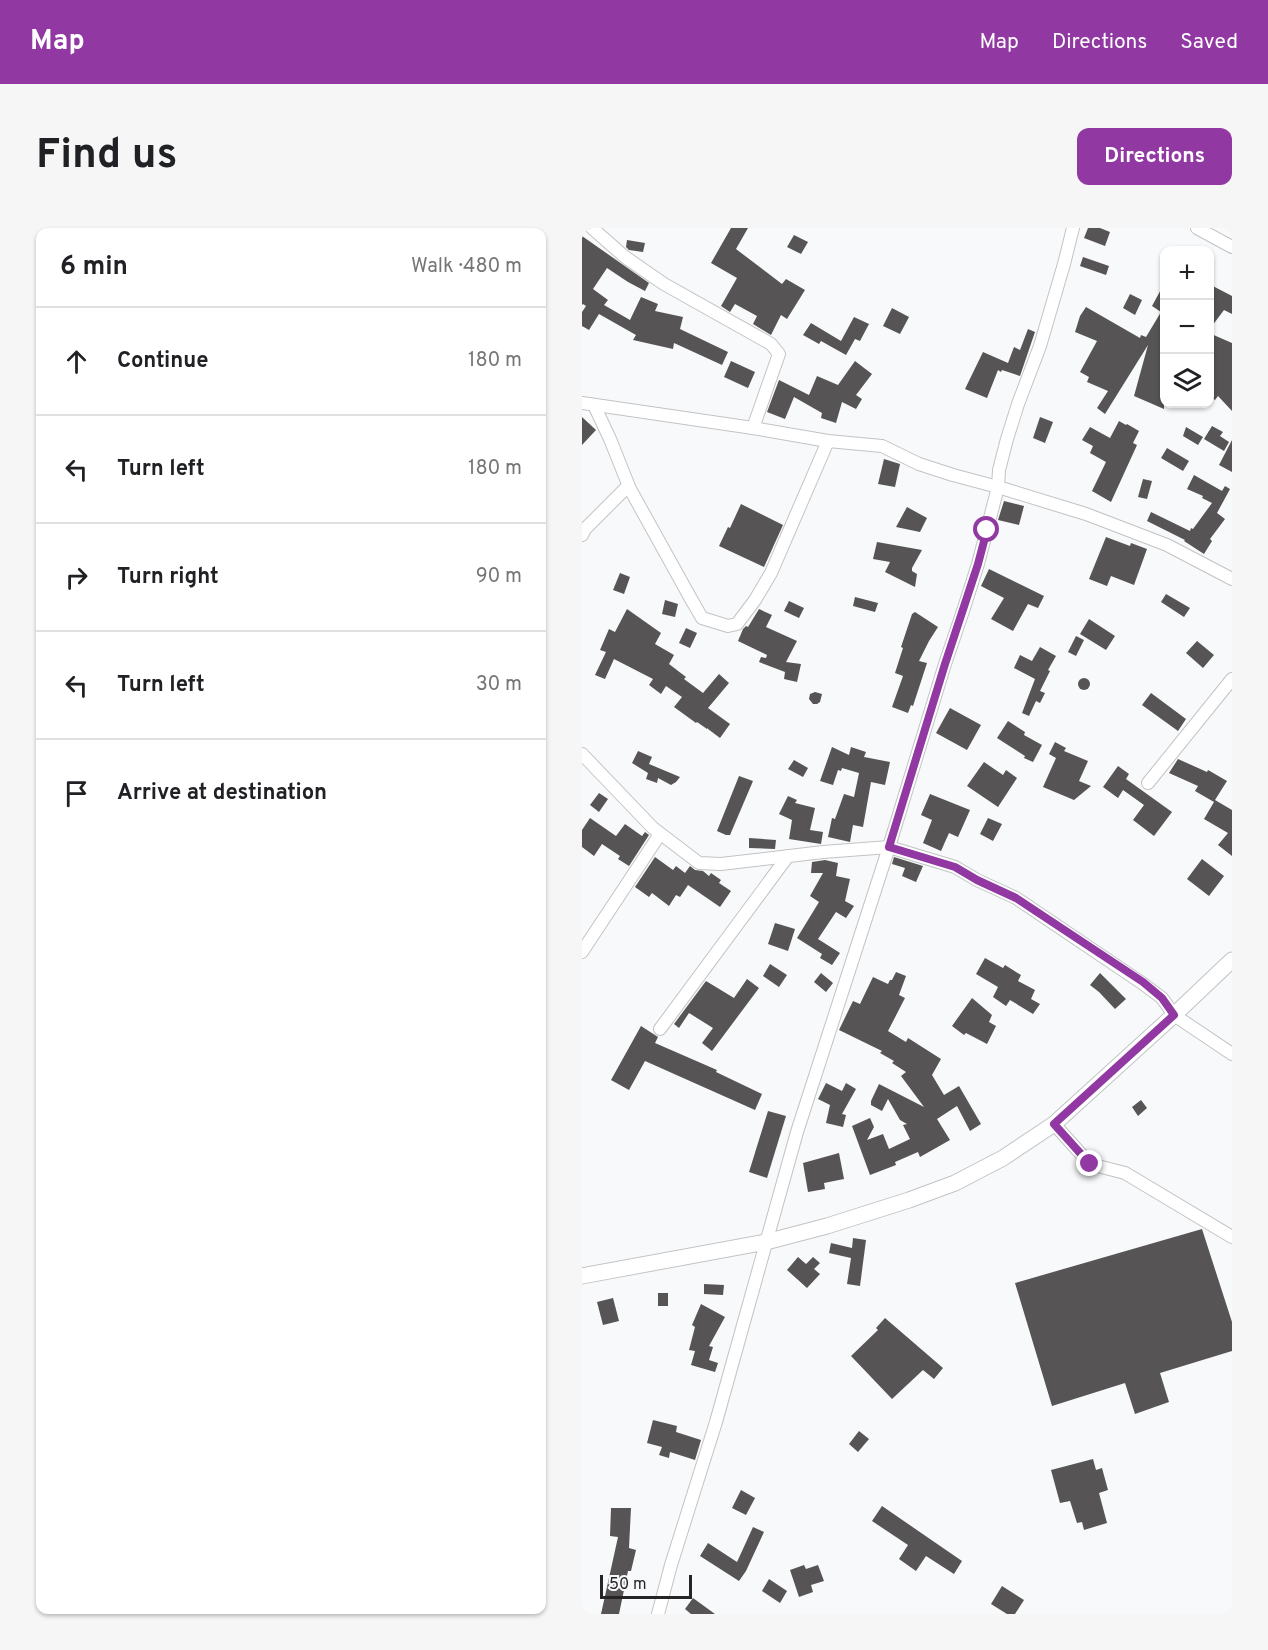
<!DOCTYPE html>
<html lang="en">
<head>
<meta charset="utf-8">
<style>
  body { margin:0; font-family:Overpass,sans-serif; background:#f6f6f6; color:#202124 }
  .controls { position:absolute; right:18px; top:18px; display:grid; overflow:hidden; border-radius:12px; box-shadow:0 2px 4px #0004 }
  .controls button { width:54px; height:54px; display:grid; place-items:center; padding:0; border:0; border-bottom:2px solid #e0e0e0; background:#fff; color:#202124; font:30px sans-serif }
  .scale { position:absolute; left:18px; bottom:15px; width:92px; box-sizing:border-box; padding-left:6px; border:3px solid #252526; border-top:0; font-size:16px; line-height:21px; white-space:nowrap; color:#252526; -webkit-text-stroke:4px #f8f9fb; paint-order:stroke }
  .stop { position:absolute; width:18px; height:18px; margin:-14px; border:4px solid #9238a3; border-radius:50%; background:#fff }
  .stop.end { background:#9238a3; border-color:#fff; box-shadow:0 2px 6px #0008 }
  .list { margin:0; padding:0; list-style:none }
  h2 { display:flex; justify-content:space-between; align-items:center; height:78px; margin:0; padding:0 24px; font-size:26px }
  h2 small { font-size:20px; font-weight:400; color:#757577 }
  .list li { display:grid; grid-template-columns:39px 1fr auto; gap:18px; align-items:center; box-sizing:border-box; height:108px; padding:0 24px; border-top:2px solid #e0e0e0 }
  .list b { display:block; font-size:22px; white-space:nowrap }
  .list em { font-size:20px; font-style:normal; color:#757577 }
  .icon { flex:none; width:33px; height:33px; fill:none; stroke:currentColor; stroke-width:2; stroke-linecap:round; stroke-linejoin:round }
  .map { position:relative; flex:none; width:650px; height:1386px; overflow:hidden; border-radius:12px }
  header { display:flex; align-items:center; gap:36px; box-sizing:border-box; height:84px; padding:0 30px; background:#9238a3; color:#fff }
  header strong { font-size:28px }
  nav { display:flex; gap:33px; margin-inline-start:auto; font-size:21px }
  .intro { display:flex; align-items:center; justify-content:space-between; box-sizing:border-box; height:144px; padding:0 36px }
  h1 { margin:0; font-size:42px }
  .button { padding:15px 27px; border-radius:12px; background:#9238a3; color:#fff; font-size:21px; font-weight:700 }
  main { display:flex; gap:36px; padding:0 36px }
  aside { flex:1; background:#fff; border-radius:12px; box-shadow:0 2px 4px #0004 }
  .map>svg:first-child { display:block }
  .building { fill:#565454 }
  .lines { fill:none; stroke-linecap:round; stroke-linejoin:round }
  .minor-casing { stroke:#c2c3c5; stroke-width:14 }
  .major-casing { stroke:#c2c3c5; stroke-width:17 }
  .minor { stroke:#fff; stroke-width:12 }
  .major { stroke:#fff; stroke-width:15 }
  .route { stroke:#9238a3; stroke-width:8 }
</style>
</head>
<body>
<header>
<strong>Map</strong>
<nav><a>Map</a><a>Directions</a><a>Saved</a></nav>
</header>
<div class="intro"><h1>Find us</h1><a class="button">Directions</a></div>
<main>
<aside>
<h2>6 min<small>Walk · 480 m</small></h2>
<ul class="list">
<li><svg class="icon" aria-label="ahead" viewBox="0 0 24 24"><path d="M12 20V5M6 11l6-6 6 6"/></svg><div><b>Continue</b></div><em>180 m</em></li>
<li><svg class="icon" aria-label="left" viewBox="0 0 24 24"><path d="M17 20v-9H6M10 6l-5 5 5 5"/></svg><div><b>Turn left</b></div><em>180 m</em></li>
<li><svg class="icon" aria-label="right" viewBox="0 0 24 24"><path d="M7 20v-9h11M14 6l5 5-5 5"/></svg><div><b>Turn right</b></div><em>90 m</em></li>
<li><svg class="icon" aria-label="left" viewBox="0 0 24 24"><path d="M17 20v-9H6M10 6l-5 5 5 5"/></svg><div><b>Turn left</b></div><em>30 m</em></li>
<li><svg class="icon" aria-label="arrive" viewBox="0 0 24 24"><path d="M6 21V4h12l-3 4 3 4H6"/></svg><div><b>Arrive at destination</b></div></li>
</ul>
</aside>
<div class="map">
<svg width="650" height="1386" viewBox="0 0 650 1386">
  <rect width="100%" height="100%" fill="#f8f9fb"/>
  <g class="building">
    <path d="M 149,0 L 166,0 L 154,21 L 200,56 L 204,51 L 223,62 L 205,91 L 199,87 L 189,107 L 171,96 L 175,88 L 153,76 L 148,84 L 139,78 L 155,50 L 129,35 Z"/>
    <path d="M 506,0 L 518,0 L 528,4 L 523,18 L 502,10 Z"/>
    <path d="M 212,7 L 226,14 L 219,26 L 205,19 Z"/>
    <path d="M 0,8 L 67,55 L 63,63 L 46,54 L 25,40 L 11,61 L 26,72 L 22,77 L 48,92 L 59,69 L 76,76 L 73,83 L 101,89 L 98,101 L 146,124 L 140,137 L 92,115 L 91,121 L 51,112 L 54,107 L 17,86 L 7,102 L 0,98 L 0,84 L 4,78 L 1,76 L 0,77 Z"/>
    <path d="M 45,12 L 63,15 L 61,24 L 47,22 L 44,19 Z"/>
    <path d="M 501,29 L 527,38 L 524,47 L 498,38 Z"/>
    <path d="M 582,56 L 582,181 L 552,168 L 566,117 L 523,186 L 515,180 L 526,163 L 505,154 L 507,149 L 498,144 L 515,113 L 493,104 L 498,88 L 504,79 L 558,110 L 559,107 L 564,109 L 579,84 L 570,78 Z"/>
    <path d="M 627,56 L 650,68 L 650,86 L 642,82 L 627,102 Z"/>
    <path d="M 548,66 L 560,72 L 553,87 L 541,80 Z"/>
    <path d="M 310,80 L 327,89 L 318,106 L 301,98 Z"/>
    <path d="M 272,89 L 287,96 L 278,113 L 273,111 L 264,127 L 239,113 L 237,116 L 221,107 L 229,95 L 259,113 Z"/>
    <path d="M 446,101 L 453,104 L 438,148 L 420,142 L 419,144 L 416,142 L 405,170 L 383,161 L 401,124 L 426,135 L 432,119 L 438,122 Z"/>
    <path d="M 627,105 L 650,115 L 650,183 L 636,168 L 633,172 L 627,168 Z"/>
    <path d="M 149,133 L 173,144 L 166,160 L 142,149 Z"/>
    <path d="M 273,133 L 290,146 L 274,167 L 280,171 L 274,181 L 260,174 L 254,195 L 239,190 L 240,185 L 212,169 L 203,191 L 185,184 L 197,152 L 227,167 L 235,148 L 256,157 Z"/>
    <path d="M 0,189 L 14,202 L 0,217 Z"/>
    <path d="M 458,189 L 471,194 L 463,215 L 451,210 Z"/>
    <path d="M 537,193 L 544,197 L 545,196 L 557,203 L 551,215 L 555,217 L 529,274 L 510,263 L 524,234 L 508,225 L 511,218 L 500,212 L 508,199 L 528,210 Z"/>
    <path d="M 630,198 L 641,204 L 638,208 L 647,214 L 642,223 L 622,211 Z"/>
    <path d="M 604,199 L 621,209 L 616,217 L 601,208 Z"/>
    <path d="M 650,212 L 650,244 L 637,237 Z"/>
    <path d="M 585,220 L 607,233 L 601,243 L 579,230 Z"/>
    <path d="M 302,231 L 318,236 L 313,259 L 296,256 Z"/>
    <path d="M 612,247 L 640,263 L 643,258 L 648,261 L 635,285 L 643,291 L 628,311 L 630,313 L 622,326 L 602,313 L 603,312 L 565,293 L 569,284 L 608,303 L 609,300 L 611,301 L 630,275 L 620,270 L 621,268 L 605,261 Z"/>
    <path d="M 561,251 L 570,253 L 565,271 L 556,269 Z"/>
    <path d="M 422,273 L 442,278 L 437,297 L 416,292 Z"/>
    <path d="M 159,276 L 201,297 L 182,339 L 137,318 L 146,299 L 148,300 Z"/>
    <path d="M 325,279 L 345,290 L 338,304 L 314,299 Z"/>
    <path d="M 524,309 L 548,318 L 549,315 L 565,321 L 552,357 L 529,348 L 525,358 L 507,351 Z"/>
    <path d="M 295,314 L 340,322 L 330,340 L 330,343 L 335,346 L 333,359 L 303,344 L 308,334 L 291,331 Z"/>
    <path d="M 407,341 L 462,368 L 456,380 L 446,376 L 431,403 L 409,391 L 422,370 L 399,358 Z"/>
    <path d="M 38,345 L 48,349 L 42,366 L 31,362 Z"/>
    <path d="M 584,366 L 608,380 L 602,389 L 579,374 Z"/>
    <path d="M 273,369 L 296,375 L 293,384 L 271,378 Z"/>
    <path d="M 83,372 L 96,376 L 93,389 L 80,386 Z"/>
    <path d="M 207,373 L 222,380 L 217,390 L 202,383 Z"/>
    <path d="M 45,381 L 79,405 L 73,416 L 92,427 L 87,436 L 104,449 L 102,451 L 121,465 L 137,446 L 147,455 L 126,480 L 148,496 L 138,510 L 126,501 L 126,500 L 125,501 L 115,494 L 114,495 L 92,479 L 100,469 L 84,458 L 79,466 L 67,457 L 71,451 L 32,431 L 23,451 L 13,447 L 24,424 L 18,422 L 27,401 L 33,404 Z"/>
    <path d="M 177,381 L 190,387 L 184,399 L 215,413 L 204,434 L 219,436 L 215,454 L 202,451 L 203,444 L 177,434 L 179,429 L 184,430 L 185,427 L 156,413 L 161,401 L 164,398 L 166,399 Z"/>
    <path d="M 333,384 L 356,399 L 347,413 L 337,433 L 345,435 L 331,478 L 329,477 L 326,485 L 310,479 L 321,448 L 313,445 L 321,420 L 319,419 L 330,386 Z"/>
    <path d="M 507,391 L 533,408 L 524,422 L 498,406 Z"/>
    <path d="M 104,400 L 115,405 L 108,420 L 97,415 Z"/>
    <path d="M 494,408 L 502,412 L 494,428 L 486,424 Z"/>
    <path d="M 615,413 L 632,427 L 621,440 L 604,425 Z"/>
    <path d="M 458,419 L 474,428 L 466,442 L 468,443 L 458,463 L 463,465 L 458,475 L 454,473 L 447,488 L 440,485 L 453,451 L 432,440 L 438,427 L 450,433 Z"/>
    <circle cx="502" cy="456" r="6"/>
    <path d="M 233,464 L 240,466 L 238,474 L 235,476 L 231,476 L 227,471 L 228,466 Z"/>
    <path d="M 569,465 L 604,491 L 596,503 L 560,477 Z"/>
    <path d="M 368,480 L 399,497 L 385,522 L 354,505 Z"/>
    <path d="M 426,493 L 443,504 L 442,507 L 460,517 L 451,534 L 442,530 L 443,528 L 415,510 Z"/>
    <path d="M 473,514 L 484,520 L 482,523 L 506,533 L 497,553 L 509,558 L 492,572 L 461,559 L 474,530 L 467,526 Z"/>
    <path d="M 250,519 L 267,527 L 269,519 L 284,524 L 282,529 L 308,534 L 303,557 L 289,554 L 281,599 L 271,597 L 268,614 L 246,609 L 250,590 L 253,591 L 262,566 L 272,569 L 277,545 L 260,540 L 259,543 L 256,542 L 251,557 L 238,553 Z"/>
    <path d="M 56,523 L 70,529 L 67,536 L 98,549 L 94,554 L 89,557 L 76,550 L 75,555 L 64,551 L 66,545 L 50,535 Z"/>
    <path d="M 596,531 L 625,544 L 626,542 L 645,553 L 633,572 L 650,582 L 650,628 L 636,617 L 646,605 L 622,591 L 632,574 L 613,563 L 616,558 L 587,545 Z"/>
    <path d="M 212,532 L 226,540 L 221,549 L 206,541 Z"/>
    <path d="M 402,534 L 421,547 L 424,542 L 435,550 L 416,579 L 385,558 Z"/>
    <path d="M 536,538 L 547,546 L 544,551 L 590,584 L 572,608 L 551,592 L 562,577 L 541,562 L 536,570 L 521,559 Z"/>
    <path d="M 157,548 L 171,553 L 148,607 L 144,607 L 135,603 Z"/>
    <path d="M 17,565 L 26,571 L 17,584 L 8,577 Z"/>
    <path d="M 348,566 L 388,582 L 376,609 L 367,605 L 359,623 L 341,615 L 350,592 L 339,587 Z"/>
    <path d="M 206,568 L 215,572 L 213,575 L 233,580 L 228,602 L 241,604 L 239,616 L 207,611 L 210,592 L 197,586 Z"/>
    <path d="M 8,590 L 34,608 L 43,596 L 60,608 L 63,604 L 67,607 L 47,638 L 36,631 L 38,628 L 20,616 L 12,628 L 0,619 L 0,602 Z"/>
    <path d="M 406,590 L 420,596 L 411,613 L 398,606 Z"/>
    <path d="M 167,610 L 194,612 L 193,621 L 167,620 Z"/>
    <path d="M 73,629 L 91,642 L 94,638 L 103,645 L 108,638 L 113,642 L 121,643 L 127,648 L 129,645 L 139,652 L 137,655 L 149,663 L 138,679 L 106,657 L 98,669 L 94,667 L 87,678 L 70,665 L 67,669 L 53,659 Z"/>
    <path d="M 312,629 L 341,638 L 334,654 L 320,648 L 323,640 L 310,636 Z"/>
    <path d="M 620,631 L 642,648 L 627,668 L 605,651 Z"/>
    <path d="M 243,632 L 256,635 L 254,648 L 268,651 L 263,673 L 272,678 L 264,690 L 254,684 L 236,711 L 258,725 L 250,737 L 238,730 L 240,726 L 215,710 L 237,674 L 228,668 L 241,645 L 229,645 L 230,634 Z"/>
    <path d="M 193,695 L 213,701 L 206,723 L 186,716 Z"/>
    <path d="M 403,730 L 421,740 L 423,737 L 439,747 L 436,753 L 453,762 L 449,771 L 458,776 L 451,786 L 428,772 L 424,778 L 411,769 L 416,759 L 394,746 Z"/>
    <path d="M 188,736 L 205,747 L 197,759 L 181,748 Z"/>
    <path d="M 314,744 L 324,748 L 317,767 L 323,770 L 306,803 L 324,814 L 326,810 L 359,831 L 350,847 L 362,867 L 377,858 L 399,896 L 388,903 L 375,878 L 355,891 L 368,912 L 338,929 L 336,924 L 313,934 L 314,937 L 288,947 L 270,898 L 288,890 L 292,899 L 285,912 L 301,906 L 307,921 L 328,911 L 321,897 L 325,896 L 318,892 L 306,871 L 300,883 L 289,877 L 289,873 L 297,856 L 342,879 L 319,848 L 324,844 L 310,835 L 312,833 L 298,825 L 300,823 L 257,802 L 271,773 L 278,776 L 291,749 L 306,756 L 308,752 L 310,752 Z"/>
    <path d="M 239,745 L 251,755 L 244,764 L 232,754 Z"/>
    <path d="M 518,745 L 544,771 L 533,781 L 517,764 L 508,757 Z"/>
    <path d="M 165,751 L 177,760 L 130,823 L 120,815 L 131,800 L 107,785 L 97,800 L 92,796 L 124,753 L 152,770 Z"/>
    <path d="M 390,770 L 410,787 L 407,794 L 414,798 L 405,816 L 384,805 L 382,807 L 370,798 Z"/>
    <path d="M 59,798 L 76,809 L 73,815 L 135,842 L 134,844 L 180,866 L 173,882 L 63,833 L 47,862 L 29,852 Z"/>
    <path d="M 244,855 L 260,863 L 264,855 L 274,861 L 260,886 L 264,887 L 261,899 L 244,895 L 248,877 L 236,871 Z"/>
    <path d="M 559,872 L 565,880 L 556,888 L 550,879 Z"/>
    <path d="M 186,883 L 204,888 L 185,950 L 167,944 Z"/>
    <path d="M 257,925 L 262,951 L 242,955 L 243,961 L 226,964 L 221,935 Z"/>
    <path d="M 620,1001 L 650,1094 L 650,1123 L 578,1145 L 587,1174 L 553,1186 L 543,1155 L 470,1178 L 433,1055 Z"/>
    <path d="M 271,1010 L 284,1012 L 278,1058 L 265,1056 L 269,1030 L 247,1025 L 249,1015 L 270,1020 Z"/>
    <path d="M 216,1029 L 224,1036 L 231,1029 L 238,1035 L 232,1041 L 238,1046 L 225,1060 L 205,1042 Z"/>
    <path d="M 122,1056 L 142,1057 L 141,1067 L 122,1066 Z"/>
    <rect x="76" y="1065" width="10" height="13"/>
    <path d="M 31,1070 L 37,1093 L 21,1097 L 15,1074 Z"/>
    <path d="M 119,1076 L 143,1089 L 127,1118 L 131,1119 L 127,1132 L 136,1135 L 133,1144 L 109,1137 L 113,1123 L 107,1122 L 113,1099 L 110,1097 Z"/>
    <path d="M 303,1090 L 361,1140 L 352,1151 L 341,1142 L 310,1171 L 269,1128 L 296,1102 L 294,1100 Z"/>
    <path d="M 71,1192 L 95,1198 L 94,1204 L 119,1212 L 113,1232 L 88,1224 L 87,1230 L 77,1227 L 80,1219 L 65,1215 Z"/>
    <path d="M 277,1203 L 287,1211 L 276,1224 L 267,1216 Z"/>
    <path d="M 511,1231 L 514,1242 L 520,1240 L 526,1262 L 517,1265 L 525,1295 L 502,1302 L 500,1294 L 495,1295 L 488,1273 L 478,1275 L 469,1242 Z"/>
    <path d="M 159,1262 L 173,1270 L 164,1287 L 150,1280 Z"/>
    <path d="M 300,1278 L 380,1333 L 372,1346 L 344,1328 L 334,1343 L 317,1331 L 326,1317 L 290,1293 Z"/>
    <path d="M 29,1280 L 49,1280 L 47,1320 L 54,1322 L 49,1343 L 46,1343 L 37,1386 L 19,1386 L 36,1309 L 28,1308 Z"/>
    <path d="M 171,1299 L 182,1304 L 164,1343 L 157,1353 L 118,1328 L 126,1315 L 155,1334 Z"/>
    <path d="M 222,1337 L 224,1341 L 236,1337 L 242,1353 L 229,1357 L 231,1364 L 217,1369 L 208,1342 Z"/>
    <path d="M 187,1351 L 205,1363 L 198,1375 L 180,1363 Z"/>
    <path d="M 420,1358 L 442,1372 L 433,1386 L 425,1386 L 409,1376 Z"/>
    <path d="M 111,1370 L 133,1386 L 109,1386 L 103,1381 Z"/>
  </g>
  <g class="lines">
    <g class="minor-casing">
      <g id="minor">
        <path d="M 10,0 L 43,29 L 82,56 L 189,116 L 197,126 L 171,200"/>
        <path d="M 615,0 L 650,19"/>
        <path d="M 0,175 L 171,200 L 246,213 L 300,218 L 337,236 L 371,247 L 416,259 L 504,286 L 585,317 L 650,351"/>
        <path d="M 12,177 L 28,211 L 48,261 L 109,371 L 120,390 L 146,398 L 155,396 L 173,372 L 189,345 L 246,213"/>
        <path d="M 0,307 L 3,301 L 46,258"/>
        <path d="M 0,526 L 71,600 L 117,635 L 139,636 L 241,624 L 307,619 L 373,639 L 395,652 L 434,670 L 560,755 L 580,770 L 592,787 L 650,826"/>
        <path d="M 566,555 L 650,451"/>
        <path d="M 0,724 L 78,606"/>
        <path d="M 78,801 L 206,628"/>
        <path d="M 472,896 L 508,936 L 543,945 L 650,1009"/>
        <path d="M 76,1386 L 89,1337 L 134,1194 L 215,904 L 307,619 L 363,436 L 382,380 L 396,336 L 416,259 L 417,242 L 425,211 L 436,176 L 458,118 L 482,36 L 491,0"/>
      </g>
    </g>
    <g class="major-casing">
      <path id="major" d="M 0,1048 L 184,1014 L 245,998 L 327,972 L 373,955 L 421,930 L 472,896 L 592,787 L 650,732"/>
    </g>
    <use href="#minor" class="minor"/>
    <use href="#major" class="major"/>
  </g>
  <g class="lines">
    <path class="route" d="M 405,302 L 396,336 L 363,436 L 307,619 L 373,639 L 395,652 L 434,670 L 561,754 L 580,770 L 592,787 L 472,896 L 508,936"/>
  </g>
</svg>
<div class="controls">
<button>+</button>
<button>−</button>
<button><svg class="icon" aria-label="layers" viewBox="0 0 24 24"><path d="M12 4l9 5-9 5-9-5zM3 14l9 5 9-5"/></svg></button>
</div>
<div class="scale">50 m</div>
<div class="stop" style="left:405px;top:302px"></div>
<div class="stop end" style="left:508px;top:936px"></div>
</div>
</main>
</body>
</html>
